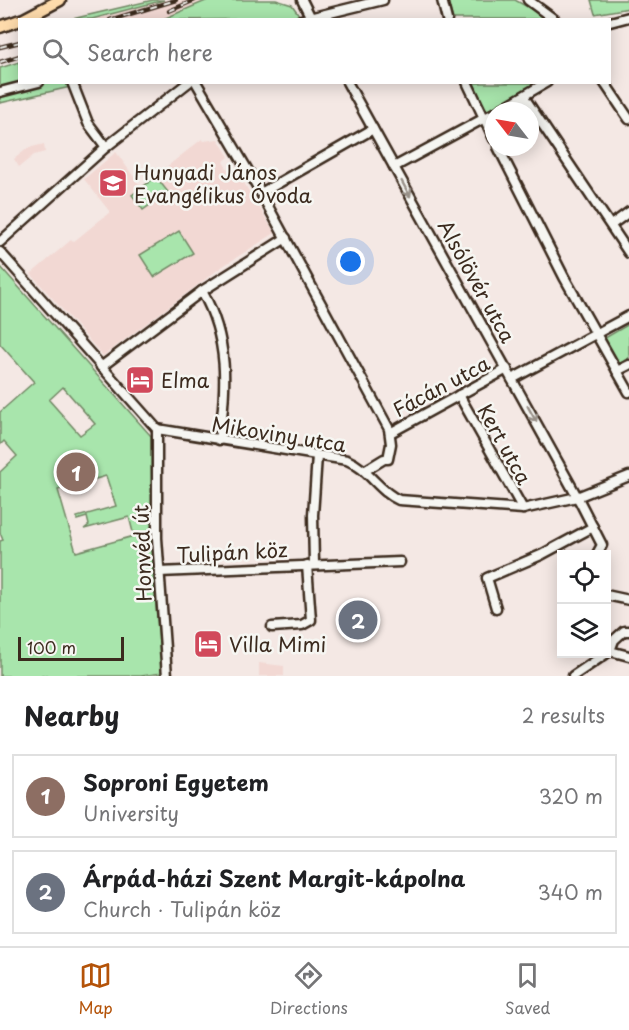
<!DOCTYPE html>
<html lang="en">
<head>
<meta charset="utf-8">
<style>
  body { margin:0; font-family:"Playpen Sans",sans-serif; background:#f2f2f2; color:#202124 }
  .controls { position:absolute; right:18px; bottom:18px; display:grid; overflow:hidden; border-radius:0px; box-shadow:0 3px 15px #0003 }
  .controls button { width:54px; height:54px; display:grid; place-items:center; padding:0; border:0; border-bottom:2px solid #e0e0e0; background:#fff; color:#202124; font:30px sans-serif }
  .compass { position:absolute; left:485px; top:102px; width:54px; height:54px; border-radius:50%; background:#fff; box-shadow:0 3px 15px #0003; rotate:301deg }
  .scale { position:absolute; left:18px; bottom:15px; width:106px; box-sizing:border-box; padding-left:6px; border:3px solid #3b2a1e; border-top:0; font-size:16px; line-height:21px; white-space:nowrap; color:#3b2a1e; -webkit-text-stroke:4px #f6f6f2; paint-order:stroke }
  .you { position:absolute; left:351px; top:262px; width:21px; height:21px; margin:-15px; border:4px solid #fff; border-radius:50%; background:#1a73e8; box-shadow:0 0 0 9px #1a73e833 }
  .badge { display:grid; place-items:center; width:39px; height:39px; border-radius:50%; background:#b45309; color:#fff; font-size:20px; font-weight:700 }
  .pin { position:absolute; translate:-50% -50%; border:3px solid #fff; box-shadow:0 2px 6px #0006 }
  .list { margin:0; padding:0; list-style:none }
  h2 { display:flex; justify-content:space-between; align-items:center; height:78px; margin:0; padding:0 24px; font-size:26px }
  h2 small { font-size:20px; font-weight:400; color:#757577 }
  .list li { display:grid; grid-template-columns:39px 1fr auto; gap:18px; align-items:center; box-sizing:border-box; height:84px; margin:0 12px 12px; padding:0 12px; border:2px solid #e0e0e0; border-radius:0px }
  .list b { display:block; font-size:22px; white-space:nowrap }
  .list p { margin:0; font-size:20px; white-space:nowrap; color:#757577 }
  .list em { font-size:20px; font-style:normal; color:#757577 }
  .icon { flex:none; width:33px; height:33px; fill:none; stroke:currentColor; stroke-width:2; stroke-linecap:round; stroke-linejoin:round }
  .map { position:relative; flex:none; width:629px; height:676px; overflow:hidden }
  .search { position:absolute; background:#fff; box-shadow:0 3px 15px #0003; left:18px; right:18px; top:18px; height:66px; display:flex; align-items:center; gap:15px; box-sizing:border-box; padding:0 21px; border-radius:0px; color:#757577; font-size:22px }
  .sheet { height:270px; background:#fff }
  nav { display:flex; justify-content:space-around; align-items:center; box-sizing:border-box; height:84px; border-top:2px solid #e0e0e0; background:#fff; font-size:16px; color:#757577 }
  nav a { display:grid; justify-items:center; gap:3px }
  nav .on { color:#b45309 }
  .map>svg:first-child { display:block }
  .built { fill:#f2d8d3 }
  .green { fill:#a8e5ac; stroke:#728865; stroke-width:1.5; fill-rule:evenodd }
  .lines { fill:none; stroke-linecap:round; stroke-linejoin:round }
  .minor-casing { stroke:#3b2a1e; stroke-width:13 }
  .major-casing { stroke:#3b2a1e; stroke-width:15 }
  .minor { stroke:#f6f6f2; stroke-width:8 }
  .major { stroke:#fedbac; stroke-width:10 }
  .rail-casing { stroke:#3b2a1e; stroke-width:4.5 }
  .rail { stroke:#f6f6f2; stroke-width:2; stroke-dasharray:7; stroke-linecap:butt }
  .oneway { stroke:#989088 }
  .labels { text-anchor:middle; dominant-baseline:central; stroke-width:5; stroke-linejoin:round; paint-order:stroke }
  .poi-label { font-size:20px; fill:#3b2a1e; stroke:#f6f6f2; text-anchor:start }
  .street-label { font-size:20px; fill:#3b2a1e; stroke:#f6f6f2 }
</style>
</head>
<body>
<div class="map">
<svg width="629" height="676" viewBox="0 0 629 676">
  <rect width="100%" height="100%" fill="#f4e8e4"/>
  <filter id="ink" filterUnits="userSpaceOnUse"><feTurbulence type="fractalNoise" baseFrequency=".0167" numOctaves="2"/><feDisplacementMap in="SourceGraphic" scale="12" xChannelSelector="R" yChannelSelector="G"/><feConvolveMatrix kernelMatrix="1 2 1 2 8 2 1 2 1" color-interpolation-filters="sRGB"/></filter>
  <g filter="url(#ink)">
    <g class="built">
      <path d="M 164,0 L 208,0 L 161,19 L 92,20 Z"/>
      <path d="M 202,139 L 204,141 L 218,139 L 229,157 L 223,162 L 232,176 L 237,172 L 275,233 L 223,266 L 103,356 L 31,274 L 71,240 L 73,242 L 110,212 L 84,179 L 116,152 L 141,187 Z"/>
      <path d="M 44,144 L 45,152 L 34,155 L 19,167 L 14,159 L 28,148 Z"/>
      <path d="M 259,663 L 284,666 L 284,676 L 259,676 Z"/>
    </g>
    <g class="green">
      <path d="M 153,0 L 164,0 L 92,19 L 72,19 Z"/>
      <path d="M 208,0 L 276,0 L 292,5 L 302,19 L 161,20 Z"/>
      <path d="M 447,0 L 515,0 L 549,19 L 453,19 Z"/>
      <path d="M 591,0 L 629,0 L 629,8 L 595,14 Z"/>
      <path d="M 19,62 L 20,82 L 88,83 L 0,103 L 0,68 Z"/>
      <path d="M 473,83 L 537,83 L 488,111 L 484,106 Z"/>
      <path d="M 156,177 L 168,192 L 143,210 L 132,195 Z"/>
      <path d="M 179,231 L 193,253 L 154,277 L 140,255 Z"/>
      <path d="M 0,266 L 151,436 L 153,572 L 162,673 L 141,676 L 0,676 L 0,541 L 3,540 L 0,533 L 0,472 L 17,456 L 4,441 L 0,445 L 0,412 L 34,382 L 0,344 ZM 63,387 L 95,424 L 80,435 L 49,400 ZM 106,476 L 116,506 L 77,517 L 77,520 L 87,517 L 89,525 L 84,529 L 129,517 L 134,536 L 76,552 L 58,490 Z"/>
      <path d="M 629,324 L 629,358 L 619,364 L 605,338 Z"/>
    </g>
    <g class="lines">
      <g class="minor-casing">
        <g id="minor">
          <path d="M 302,0 L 312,20"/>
          <path d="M 442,0 L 447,20"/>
          <path d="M 528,0 L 555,20"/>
          <path d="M 301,20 L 383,0"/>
          <path d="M 610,22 L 629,17"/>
          <path d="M 72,82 L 88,123 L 106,147"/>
          <path d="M 196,82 L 257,186 L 389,429 L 391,444 L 388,459 L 384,459 L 366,470"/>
          <path d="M 347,82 L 580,502 L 602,545 L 597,554"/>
          <path d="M 467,82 L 494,139"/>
          <path d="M 604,82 L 629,119"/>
          <path d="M 0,92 L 39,82"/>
          <path d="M 524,97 L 629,253"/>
          <path d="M 498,111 L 547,82"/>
          <path d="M 498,147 L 564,277 L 629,392"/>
          <path d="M 394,167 L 494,113"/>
          <path d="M 261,193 L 373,129"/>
          <path d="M 611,225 L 629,212"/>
          <path d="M 0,242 L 106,147 L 189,82"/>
          <path d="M 0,252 L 157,429 L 347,460 C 369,469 378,491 399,500 L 523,509 L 577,497 L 629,476"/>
          <path d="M 202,291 C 229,339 227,387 219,440"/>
          <path d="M 101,367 L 202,291 L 286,238"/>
          <path d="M 617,371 L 629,365"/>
          <path d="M 512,379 L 629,316"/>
          <path d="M 459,395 L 523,509"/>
          <path d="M 157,429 L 157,538 L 167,676"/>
          <path d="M 390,433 L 507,369"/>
          <path d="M 314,564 L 313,515 L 317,456"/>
          <path d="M 159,572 L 400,562"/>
          <path d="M 606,595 L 629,600"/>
          <path d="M 496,608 L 487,578 L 541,555 L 593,527"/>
          <path d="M 272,627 L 302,625 L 311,620 L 307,565"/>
          <path d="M 629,631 L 624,631 L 614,640 L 610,651 L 629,656"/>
          <path d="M 573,676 L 610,651"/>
        </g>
      </g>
      <g class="major-casing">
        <g id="major">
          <path d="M 22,20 L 60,0"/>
          <path d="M 0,27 L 20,20"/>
        </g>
      </g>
      <use href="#minor" class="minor"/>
      <use href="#major" class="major"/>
      <g class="rail-casing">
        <g id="rail">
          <path d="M 169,11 L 195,0"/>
          <path d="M 110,20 L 176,0"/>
          <path d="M 0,47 L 20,42"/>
          <path d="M 0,62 L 20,56"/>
        </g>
      </g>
      <use href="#rail" class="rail"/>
    </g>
    <defs><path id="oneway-shaft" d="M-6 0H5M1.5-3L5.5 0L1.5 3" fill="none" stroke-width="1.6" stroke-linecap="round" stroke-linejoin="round" transform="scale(1.5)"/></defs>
    <g class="oneway">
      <use href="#oneway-shaft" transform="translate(406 189) rotate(61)"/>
      <use href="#oneway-shaft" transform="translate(532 414) rotate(61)"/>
    </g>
  </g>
  <defs>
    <g id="school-square" transform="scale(1.5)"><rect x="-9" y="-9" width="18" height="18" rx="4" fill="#d1495b" stroke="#f6f6f2"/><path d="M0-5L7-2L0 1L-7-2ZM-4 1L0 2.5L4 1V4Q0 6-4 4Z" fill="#fff"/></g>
    <g id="hotel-square" transform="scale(1.5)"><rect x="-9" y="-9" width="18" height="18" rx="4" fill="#d1495b" stroke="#f6f6f2"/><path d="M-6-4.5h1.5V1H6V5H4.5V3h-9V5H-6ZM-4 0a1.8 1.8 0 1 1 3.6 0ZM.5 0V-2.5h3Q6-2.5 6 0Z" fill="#fff"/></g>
  </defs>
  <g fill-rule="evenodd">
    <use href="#school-square" x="113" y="183"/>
    <use href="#hotel-square" x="140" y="380"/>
    <use href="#hotel-square" x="208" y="644"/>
  </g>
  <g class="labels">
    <g class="poi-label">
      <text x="134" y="172">Hunyadi János<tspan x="134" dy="23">Evangélikus Óvoda</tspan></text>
      <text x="161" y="380">Elma</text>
      <text x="229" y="644">Villa Mimi</text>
    </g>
    <g class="street-label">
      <text transform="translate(477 281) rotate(61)">Alsólövér utca</text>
      <text transform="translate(441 386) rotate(-28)">Fácán utca</text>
      <text transform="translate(279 434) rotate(9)">Mikoviny utca</text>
      <text transform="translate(505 444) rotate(61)">Kert utca</text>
      <text transform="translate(232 552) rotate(-3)">Tulipán köz</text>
      <text transform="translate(142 553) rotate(-92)">Honvéd út</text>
    </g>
  </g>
</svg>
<div class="controls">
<button><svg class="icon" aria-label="locate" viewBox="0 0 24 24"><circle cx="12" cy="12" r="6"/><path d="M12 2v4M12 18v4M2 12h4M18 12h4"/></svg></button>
<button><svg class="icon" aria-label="layers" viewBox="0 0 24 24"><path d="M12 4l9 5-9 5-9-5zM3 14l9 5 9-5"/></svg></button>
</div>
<svg class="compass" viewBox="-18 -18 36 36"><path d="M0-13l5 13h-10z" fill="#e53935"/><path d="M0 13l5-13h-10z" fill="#757577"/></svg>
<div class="scale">100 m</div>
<div class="you"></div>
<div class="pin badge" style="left:76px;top:472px;background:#8d6e63">1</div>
<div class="pin badge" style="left:358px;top:620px;background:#6b7280">2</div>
<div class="search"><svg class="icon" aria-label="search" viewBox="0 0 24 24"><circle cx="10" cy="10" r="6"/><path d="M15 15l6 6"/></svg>Search here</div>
</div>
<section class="sheet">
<h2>Nearby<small>2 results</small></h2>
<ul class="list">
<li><span class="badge" style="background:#8d6e63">1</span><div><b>Soproni Egyetem</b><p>University</p></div><em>320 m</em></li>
<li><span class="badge" style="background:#6b7280">2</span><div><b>Árpád-házi Szent Margit-kápolna</b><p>Church · Tulipán köz</p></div><em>340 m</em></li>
</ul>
</section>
<nav>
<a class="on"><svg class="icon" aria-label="map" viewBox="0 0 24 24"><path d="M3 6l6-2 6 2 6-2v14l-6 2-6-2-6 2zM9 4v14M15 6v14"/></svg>Map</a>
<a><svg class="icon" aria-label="directions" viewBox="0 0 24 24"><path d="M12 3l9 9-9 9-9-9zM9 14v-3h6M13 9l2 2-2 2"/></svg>Directions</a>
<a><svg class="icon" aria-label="saved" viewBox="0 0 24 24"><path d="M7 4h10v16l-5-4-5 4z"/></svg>Saved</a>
</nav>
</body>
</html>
